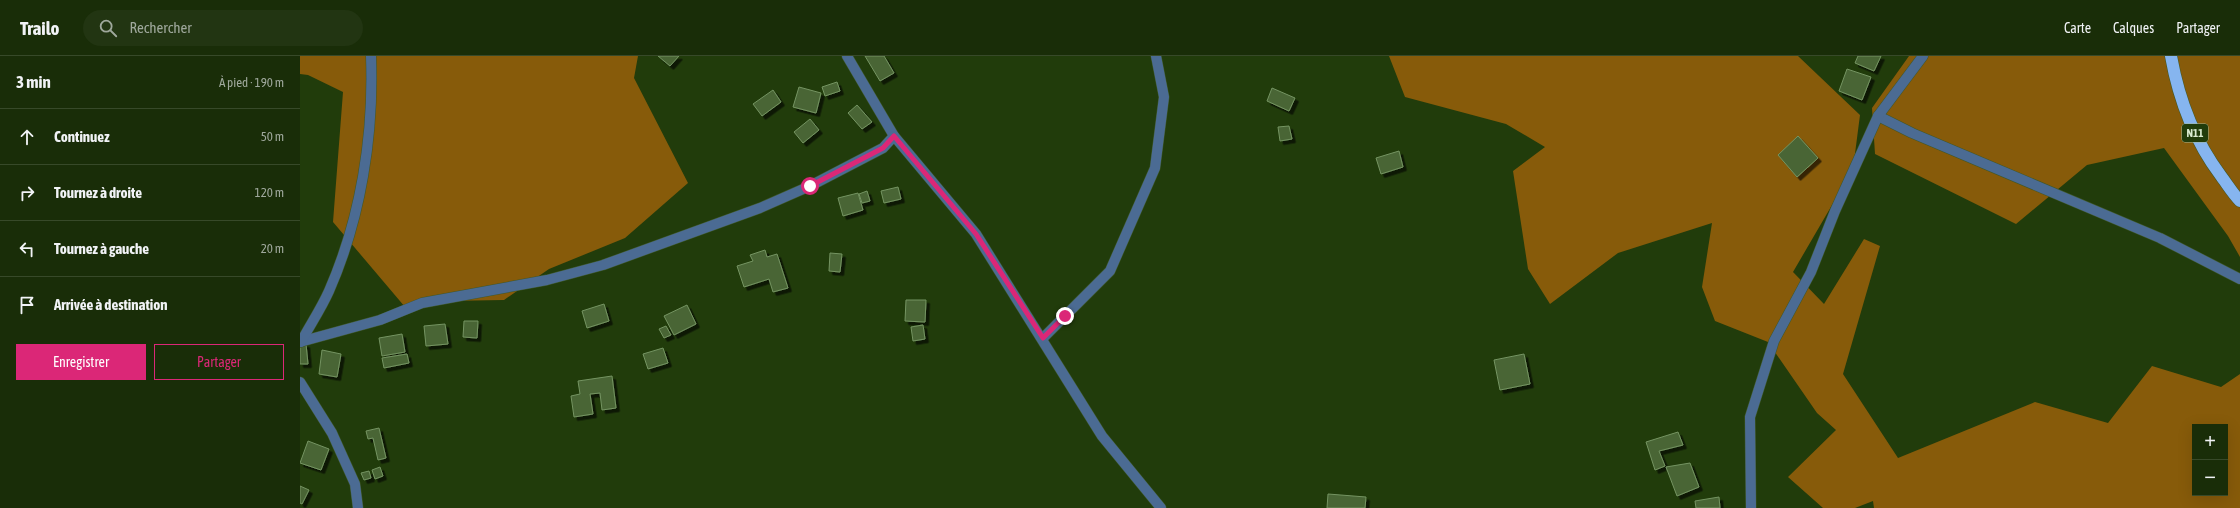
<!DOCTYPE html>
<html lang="fr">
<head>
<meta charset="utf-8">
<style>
  body { margin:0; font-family:"Asap Condensed",sans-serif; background:#223512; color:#f1f3f6 }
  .controls { position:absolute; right:12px; bottom:12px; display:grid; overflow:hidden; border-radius:0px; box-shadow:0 4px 16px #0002 }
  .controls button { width:36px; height:36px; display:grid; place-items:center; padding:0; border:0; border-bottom:1px solid #374929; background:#192d08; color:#f1f3f6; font:20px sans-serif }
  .stop { position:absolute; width:12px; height:12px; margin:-9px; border:3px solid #db2777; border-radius:50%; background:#fff }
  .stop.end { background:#db2777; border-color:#fff; box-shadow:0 1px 4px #0008 }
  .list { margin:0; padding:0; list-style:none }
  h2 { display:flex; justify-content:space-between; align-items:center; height:52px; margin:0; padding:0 16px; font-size:17px }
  h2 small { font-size:13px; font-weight:400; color:#9fa89c }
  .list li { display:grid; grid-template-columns:26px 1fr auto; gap:12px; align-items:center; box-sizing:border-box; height:56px; padding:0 16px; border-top:1px solid #374929 }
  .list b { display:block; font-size:15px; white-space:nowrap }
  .list em { font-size:13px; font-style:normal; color:#9fa89c }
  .actions { display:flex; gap:8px; padding:12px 16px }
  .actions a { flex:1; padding:9px 0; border:1px solid #db2777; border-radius:0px; text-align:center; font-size:14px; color:#db2777 }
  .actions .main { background:#db2777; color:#fff }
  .icon { flex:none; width:22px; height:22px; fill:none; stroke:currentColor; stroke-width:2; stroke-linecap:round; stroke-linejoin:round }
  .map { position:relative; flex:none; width:1940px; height:452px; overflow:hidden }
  header { display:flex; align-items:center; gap:24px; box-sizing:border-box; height:56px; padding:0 20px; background:#192d08; border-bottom:1px solid #374929 }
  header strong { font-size:19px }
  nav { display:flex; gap:22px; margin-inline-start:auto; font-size:14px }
  .search { width:280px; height:36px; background:#223512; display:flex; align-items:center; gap:10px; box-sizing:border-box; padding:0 14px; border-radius:22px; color:#9fa89c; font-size:15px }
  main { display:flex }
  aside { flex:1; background:#192d08 }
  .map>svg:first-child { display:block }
  .forest { fill:#875b0a; fill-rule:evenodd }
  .building { fill:#486535; stroke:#759462; filter:url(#shadow) }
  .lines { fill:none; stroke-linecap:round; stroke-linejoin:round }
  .minor-casing { stroke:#3f582b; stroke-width:11 }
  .highway-casing { stroke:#3f582b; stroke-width:13 }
  .minor { stroke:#4b6b93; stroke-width:10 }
  .highway { stroke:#86b5ef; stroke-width:12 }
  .route { stroke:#db2777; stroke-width:5 }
  .labels { text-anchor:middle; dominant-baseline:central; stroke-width:4; stroke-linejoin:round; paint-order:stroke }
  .shield { fill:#213c0b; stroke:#a2b695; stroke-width:1 }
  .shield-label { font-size:11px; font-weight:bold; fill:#daebd0 }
</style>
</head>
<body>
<header>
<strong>Trailo</strong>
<div class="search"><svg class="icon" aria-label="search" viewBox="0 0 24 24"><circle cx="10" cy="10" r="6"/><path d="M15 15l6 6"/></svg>Rechercher</div>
<nav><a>Carte</a><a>Calques</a><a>Partager</a></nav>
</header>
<main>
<aside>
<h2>3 min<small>À pied · 190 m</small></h2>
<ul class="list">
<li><svg class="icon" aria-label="ahead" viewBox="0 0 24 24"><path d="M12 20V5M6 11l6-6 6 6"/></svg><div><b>Continuez</b></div><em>50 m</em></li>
<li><svg class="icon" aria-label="right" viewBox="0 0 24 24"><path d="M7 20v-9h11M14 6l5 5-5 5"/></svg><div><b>Tournez à droite</b></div><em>120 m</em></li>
<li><svg class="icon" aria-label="left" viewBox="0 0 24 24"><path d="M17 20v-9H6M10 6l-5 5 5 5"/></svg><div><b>Tournez à gauche</b></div><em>20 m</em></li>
<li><svg class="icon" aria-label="arrive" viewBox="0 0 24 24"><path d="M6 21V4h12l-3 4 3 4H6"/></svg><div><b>Arrivée à destination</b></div></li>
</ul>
<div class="actions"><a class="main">Enregistrer</a><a>Partager</a></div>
</aside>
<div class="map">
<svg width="1940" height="452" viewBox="0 0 1940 452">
  <defs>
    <filter id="shadow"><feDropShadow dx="3.5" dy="3.5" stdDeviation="0" flood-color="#0009"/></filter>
  </defs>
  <rect width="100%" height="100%" fill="#213c0b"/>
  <g class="forest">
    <path d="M 0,0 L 338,0 L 334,22 L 388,127 L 325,182 L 249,213 L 204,244 L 144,245 L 105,251 L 33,166 L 43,36 L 8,19 L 0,18 Z"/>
    <path d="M 1089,0 L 1498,0 L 1560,59 L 1553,113 L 1493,216 L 1524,248 L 1564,183 L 1580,190 L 1543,318 L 1598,402 L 1735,346 L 1808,367 L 1852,310 L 1921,331 L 1940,318 L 1940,452 L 1574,452 L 1573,445 L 1555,452 L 1523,452 L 1488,421 L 1536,374 L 1517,357 L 1468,286 L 1415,265 L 1402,231 L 1412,167 L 1318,197 L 1250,248 L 1228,213 L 1213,115 L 1245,91 L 1206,68 L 1105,41 ZM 1895,371 L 1925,371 L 1925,437 L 1895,437 Z"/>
    <path d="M 1609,0 L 1940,0 L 1940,201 L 1928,180 L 1864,92 L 1787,109 L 1716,168 L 1575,98 L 1572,52 Z"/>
  </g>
  <g class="building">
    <path d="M 358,0 L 379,0 L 370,10 Z"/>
    <path d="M 565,0 L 584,0 L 594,17 L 580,25 Z"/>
    <path d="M 1558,0 L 1581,0 L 1574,15 L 1555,7 Z"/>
    <path d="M 1547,13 L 1571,21 L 1562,44 L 1539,35 Z"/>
    <path d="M 537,26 L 540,35 L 525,40 L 522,31 Z"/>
    <path d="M 499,31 L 521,37 L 516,57 L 493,51 Z"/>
    <path d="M 972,32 L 995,42 L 989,55 L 967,45 Z"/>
    <path d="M 473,34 L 481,46 L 462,60 L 453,48 Z"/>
    <path d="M 557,49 L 572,66 L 562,73 L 548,57 Z"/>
    <path d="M 510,63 L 519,74 L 503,87 L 494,76 Z"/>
    <path d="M 989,70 L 992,83 L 980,85 L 978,71 Z"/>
    <path d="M 1498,80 L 1518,102 L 1497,121 L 1478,99 Z"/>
    <path d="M 1099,95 L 1103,111 L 1081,118 L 1076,102 Z"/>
    <path d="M 598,131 L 601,143 L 584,147 L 581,135 Z"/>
    <path d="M 567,135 L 570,145 L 562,147 L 559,138 Z"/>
    <path d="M 558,137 L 563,154 L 543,160 L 538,142 Z"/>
    <path d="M 465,194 L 467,201 L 477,198 L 488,232 L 473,236 L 469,223 L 444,231 L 437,210 L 453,205 L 450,199 Z"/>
    <path d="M 530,197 L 542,198 L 540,216 L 529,215 Z"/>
    <path d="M 606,244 L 626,244 L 625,266 L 605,265 Z"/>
    <path d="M 304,248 L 309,265 L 287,272 L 282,255 Z"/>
    <path d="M 387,249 L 396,268 L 374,279 L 364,260 Z"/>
    <path d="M 164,265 L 178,265 L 177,282 L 163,281 Z"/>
    <path d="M 145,268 L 148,288 L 126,290 L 124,270 Z"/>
    <path d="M 623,269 L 625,283 L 613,285 L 611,271 Z"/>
    <path d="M 366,270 L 371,279 L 364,282 L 359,273 Z"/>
    <path d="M 102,278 L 105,296 L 82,300 L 79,282 Z"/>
    <path d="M 0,288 L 6,288 L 8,308 L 0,308 Z"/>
    <path d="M 363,292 L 368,307 L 348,313 L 343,298 Z"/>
    <path d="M 22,294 L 41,298 L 37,321 L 19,318 Z"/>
    <path d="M 107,298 L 109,307 L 84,312 L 82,302 Z"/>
    <path d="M 1224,298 L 1230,328 L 1200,334 L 1194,304 Z"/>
    <path d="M 312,320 L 316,352 L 302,354 L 300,337 L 290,338 L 293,358 L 274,361 L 271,340 L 280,338 L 278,325 Z"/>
    <path d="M 79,372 L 86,402 L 78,404 L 73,382 L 68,383 L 66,375 Z"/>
    <path d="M 1378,376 L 1383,389 L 1359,395 L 1365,410 L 1355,414 L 1346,386 Z"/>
    <path d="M 8,385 L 29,393 L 21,414 L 0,407 Z"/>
    <path d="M 1390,407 L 1399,431 L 1377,440 L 1366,411 Z"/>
    <path d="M 80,411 L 83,420 L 75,423 L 72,414 Z"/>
    <path d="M 69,415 L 71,422 L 64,424 L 61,417 Z"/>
    <path d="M 0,430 L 9,434 L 2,448 L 0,447 Z"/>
    <path d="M 1028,438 L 1066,441 L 1065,452 L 1027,452 Z"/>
    <path d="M 1419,441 L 1420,452 L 1396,452 L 1395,445 Z"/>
  </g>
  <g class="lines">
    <g class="minor-casing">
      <g id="minor">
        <path d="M 547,0 L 594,80 L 676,178 L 802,380 L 861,452"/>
        <path d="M 1578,60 L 1612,77 L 1860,182 L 1940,223"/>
        <path d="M 743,282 L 810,215 L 855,112 L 864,41 L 856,0"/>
        <path d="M 0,286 L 80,264 L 122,247 L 247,224 L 303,209 L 460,152 L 510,130 L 583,92 L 594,80"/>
        <path d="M 1,286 C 10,269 21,253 29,235 C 61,162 74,79 71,0"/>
        <path d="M 0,326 L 32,377 L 55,428 L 58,452"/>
        <path d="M 1451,452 L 1450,361 L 1474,285 L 1511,216 L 1535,155 L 1578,60 L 1623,0"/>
      </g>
    </g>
    <g class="highway-casing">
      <path id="highway" d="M 1871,0 C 1879,45 1894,84 1921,120 C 1927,128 1933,138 1940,145"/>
    </g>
    <use href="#minor" class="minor"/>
    <use href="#highway" class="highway"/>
  </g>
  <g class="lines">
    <path class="route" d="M 510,130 L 583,92 L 594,80 L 676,178 L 743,282 L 765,260"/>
  </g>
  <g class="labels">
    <rect class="shield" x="1882" y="68" width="26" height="18" rx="3"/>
    <g class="shield-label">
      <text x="1895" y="77">N11</text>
    </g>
  </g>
</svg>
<div class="controls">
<button>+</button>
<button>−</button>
</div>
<div class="stop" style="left:510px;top:130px"></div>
<div class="stop end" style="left:765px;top:260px"></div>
</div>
</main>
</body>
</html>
